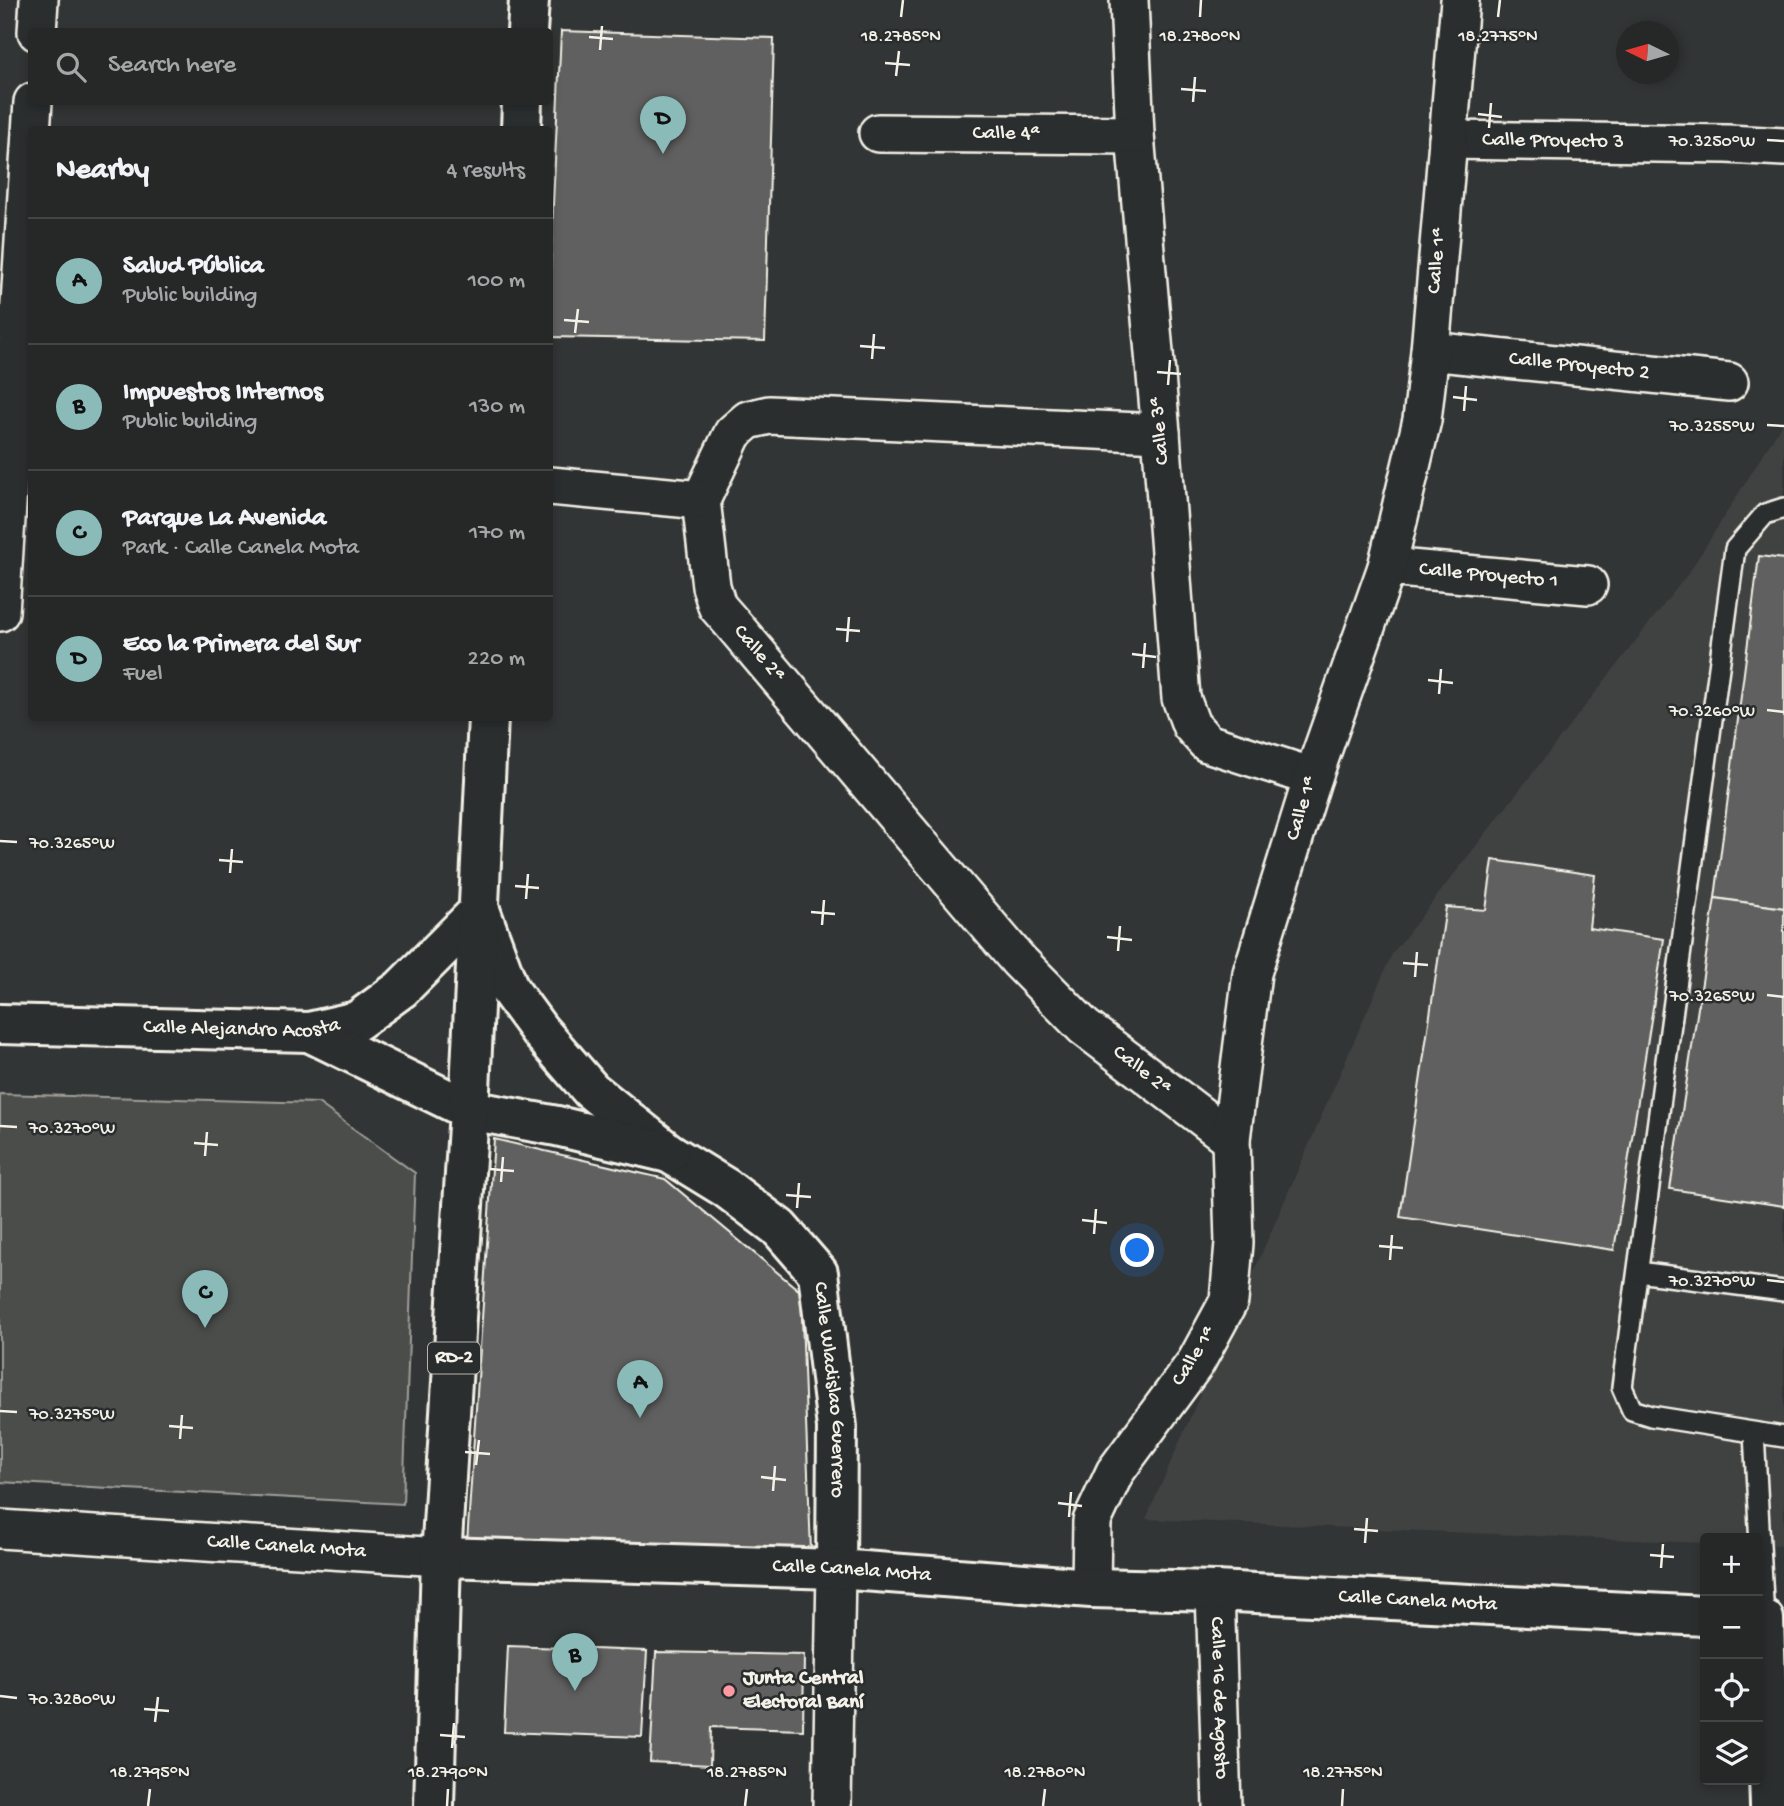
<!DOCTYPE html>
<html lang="en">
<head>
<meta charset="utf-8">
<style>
  body { margin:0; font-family:"Gochi Hand",sans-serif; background:#2e3030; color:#f1f3f6 }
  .controls { position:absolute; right:21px; bottom:21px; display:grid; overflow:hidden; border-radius:7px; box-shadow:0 4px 10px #0003 }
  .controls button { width:63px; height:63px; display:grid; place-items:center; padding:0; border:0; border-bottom:2px solid #424445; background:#262828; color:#f1f3f6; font:35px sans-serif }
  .compass { position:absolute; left:1616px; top:21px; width:63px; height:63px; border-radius:50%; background:#262828; box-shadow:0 4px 10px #0003; rotate:275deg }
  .you { position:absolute; left:1138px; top:1251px; width:24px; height:24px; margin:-18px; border:5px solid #fff; border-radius:50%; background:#1a73e8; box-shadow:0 0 0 10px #1a73e833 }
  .badge { display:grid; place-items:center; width:46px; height:46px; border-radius:50%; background:#8bbbb9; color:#111; font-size:23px; font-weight:700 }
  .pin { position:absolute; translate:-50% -58px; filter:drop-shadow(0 2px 4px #0008) }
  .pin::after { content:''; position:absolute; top:37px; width:24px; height:21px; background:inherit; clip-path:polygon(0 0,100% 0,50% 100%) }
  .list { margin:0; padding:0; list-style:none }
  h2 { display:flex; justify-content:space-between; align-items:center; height:91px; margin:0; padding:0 28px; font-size:30px }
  h2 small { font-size:23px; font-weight:400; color:#a4a6a8 }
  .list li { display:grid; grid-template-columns:46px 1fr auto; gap:21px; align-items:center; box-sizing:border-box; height:126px; padding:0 28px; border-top:2px solid #424445 }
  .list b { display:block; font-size:26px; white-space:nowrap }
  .list p { margin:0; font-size:23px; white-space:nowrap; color:#a4a6a8 }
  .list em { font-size:23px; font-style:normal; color:#a4a6a8 }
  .icon { flex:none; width:38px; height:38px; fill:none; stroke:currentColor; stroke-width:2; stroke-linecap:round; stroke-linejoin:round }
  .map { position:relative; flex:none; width:1784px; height:1806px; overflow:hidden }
  .search { position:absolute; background:#262828; box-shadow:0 4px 10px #0003; left:28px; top:28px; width:525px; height:77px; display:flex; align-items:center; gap:18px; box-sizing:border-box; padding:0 24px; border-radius:7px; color:#a4a6a8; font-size:26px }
  .panel { position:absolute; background:#262828; box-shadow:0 4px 10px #0003; left:28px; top:126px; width:525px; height:595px; border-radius:7px }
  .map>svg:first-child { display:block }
  .built { fill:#404242 }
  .green { fill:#4b4d4c; stroke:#a09f9a; stroke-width:2 }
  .building { fill:#5f605f; stroke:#f4f1e8; stroke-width:2 }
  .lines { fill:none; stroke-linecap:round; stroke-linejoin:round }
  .service-casing { stroke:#f4f1e8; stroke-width:24 }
  .minor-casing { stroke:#f4f1e8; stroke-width:42 }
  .secondary-casing { stroke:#f4f1e8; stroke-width:44 }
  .primary-casing { stroke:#f4f1e8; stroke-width:44 }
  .service { stroke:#2a2d2e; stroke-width:19 }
  .minor { stroke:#2a2d2e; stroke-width:37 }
  .secondary { stroke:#2a2d2e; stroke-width:38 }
  .primary { stroke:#2a2d2e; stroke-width:38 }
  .ticks { fill:none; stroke:#f4f1e8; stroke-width:2.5 }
  .poi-dot { fill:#ff9aa2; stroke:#2a2d2e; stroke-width:2.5 }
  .labels { text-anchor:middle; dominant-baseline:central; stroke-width:5; stroke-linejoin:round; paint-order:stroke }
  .shield { fill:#2a2d2e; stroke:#b7b6b0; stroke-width:2 }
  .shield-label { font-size:19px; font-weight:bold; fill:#f4f1e8 }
  .street-label { font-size:21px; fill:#f4f1e8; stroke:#2a2d2e }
  .poi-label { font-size:21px; font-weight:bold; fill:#f4f1e8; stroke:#2a2d2e; text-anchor:start }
  .ticks-label { font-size:18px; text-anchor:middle; fill:#f4f1e8; stroke:#2a2d2e; stroke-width:5; stroke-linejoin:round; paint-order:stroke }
</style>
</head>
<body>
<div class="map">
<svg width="1784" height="1806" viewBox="0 0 1784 1806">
  <rect width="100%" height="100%" fill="#323535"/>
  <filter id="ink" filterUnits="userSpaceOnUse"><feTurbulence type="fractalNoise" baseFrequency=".0143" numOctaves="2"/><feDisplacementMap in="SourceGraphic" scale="14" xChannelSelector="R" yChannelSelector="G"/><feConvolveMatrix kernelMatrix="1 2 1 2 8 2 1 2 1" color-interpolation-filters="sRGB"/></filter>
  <g filter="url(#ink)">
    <path class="built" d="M 1784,421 L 1784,1546 L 1758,1545 L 1758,1538 L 1705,1538 L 1705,1543 L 1146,1519 L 1392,954 L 1690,571 Z"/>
    <path class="green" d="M 0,1094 L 318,1103 L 415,1173 L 403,1504 L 0,1482 Z"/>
    <g class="building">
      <path d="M 561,31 L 774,38 L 765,341 L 550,337 L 550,270 Z"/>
      <path d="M 1759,556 L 1784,559 L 1784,908 L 1715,898 Z"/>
      <path d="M 1493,860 L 1595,875 L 1589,928 L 1664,939 L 1614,1250 L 1400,1217 L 1446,907 L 1486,910 Z"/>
      <path d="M 1715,898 L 1784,908 L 1784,1206 L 1670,1189 Z"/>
      <path d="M 494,1139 L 665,1179 L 801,1292 L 811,1551 L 467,1543 Z"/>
      <path d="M 508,1646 L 647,1651 L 642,1737 L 504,1732 Z"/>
      <path d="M 656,1652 L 804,1655 L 803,1730 L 711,1727 L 710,1765 L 650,1762 Z"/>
    </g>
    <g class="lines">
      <g class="service-casing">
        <g id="service">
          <path d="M 1784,508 L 1765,514 L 1735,549 L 1622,1387 L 1632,1410 L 1651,1416 L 1784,1437"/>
          <path d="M 1638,1272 L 1784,1291"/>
          <path d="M 1754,1433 L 1764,1619"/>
        </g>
      </g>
      <g class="minor-casing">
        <g id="minor">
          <path d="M 1129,0 L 1135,135 L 1161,433 L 1181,698 L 1191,725 L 1207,743 L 1313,777"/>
          <path d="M 37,32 L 39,0"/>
          <path d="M 878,133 L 1135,135"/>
          <path id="s1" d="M 1448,140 L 1727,144 L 1784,147"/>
          <path id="s2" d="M 1430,351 L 1729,382"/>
          <path d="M 1161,433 L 769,415 L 748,420 L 733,433 L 701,500 L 711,586 L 717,606 L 731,622 L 1018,960 L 1084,1027 L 1231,1139"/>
          <path d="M 550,486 L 701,500"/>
          <path id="s3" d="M 1387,567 L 1588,585"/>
          <path d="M 0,612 L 33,102"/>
          <path id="s4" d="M 0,1529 L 441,1557"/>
          <path d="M 1091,1588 L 1092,1521 L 1115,1472 L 1196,1362 L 1229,1301 L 1234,1243 L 1231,1139 L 1252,973 L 1313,777 L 1387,567 L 1422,420 L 1430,351 L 1460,0"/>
          <path id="s5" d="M 1215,1591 L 1222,1806"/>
          <path d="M 832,1806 L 836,1569"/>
        </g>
      </g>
      <g class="secondary-casing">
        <g id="secondary">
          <path id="s6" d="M 480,910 L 509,989 L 539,1030 L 591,1090 L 669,1153 L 726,1188 L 779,1228 L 818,1273 L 837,1427 L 836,1569"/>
          <path id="s7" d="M 441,1557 L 836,1569 L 1091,1588 L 1215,1591 L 1705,1616"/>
          <path d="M 1758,1619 L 1764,1619 L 1770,1806"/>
        </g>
      </g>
      <g class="primary-casing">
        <g id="primary">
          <path d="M 527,32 L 529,0"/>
          <path d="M 521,130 L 522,102"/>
          <path id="s8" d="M 0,1024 L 309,1032 L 357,1021 L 401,989 L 480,910"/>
          <path d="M 309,1032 L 469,1110 L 557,1126 L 669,1153"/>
          <path d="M 434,1806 L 441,1557 L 469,1110 L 488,718"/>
        </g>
      </g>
      <use href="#service" class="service"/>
      <use href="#minor" class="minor"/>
      <use href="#secondary" class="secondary"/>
      <use href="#primary" class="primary"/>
    </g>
  </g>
  <path class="ticks" d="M 901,17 L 903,0M 1200,17 L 1201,0M 1498,17 L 1500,0M 589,37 L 613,39M 600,50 L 602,26M 885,63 L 910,65M 896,76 L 899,51M 1181,89 L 1206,91M 1193,102 L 1195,77M 1478,114 L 1502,117M 1489,128 L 1491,103M 1767,140 L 1784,141M 564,320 L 589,322M 575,333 L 578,309M 860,346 L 885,348M 872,359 L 874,334M 1157,372 L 1181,374M 1168,385 L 1170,360M 1453,397 L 1477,400M 1464,411 L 1466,386M 1767,425 L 1784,426M 836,629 L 860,631M 847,642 L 849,617M 1132,654 L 1156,657M 1143,668 L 1145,643M 1428,680 L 1453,683M 1439,694 L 1441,669M 1767,710 L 1784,712M 0,841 L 17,842M 219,860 L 243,862M 230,873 L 232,849M 515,886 L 539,888M 526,899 L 528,874M 811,912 L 835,914M 822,925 L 824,900M 1107,937 L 1132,940M 1118,951 L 1120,926M 1403,963 L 1428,965M 1415,977 L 1417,952M 1767,995 L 1784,997M 0,1126 L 17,1127M 194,1143 L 218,1145M 205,1156 L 207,1132M 490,1169 L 514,1171M 501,1182 L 503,1157M 786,1195 L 811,1197M 797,1208 L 799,1183M 1082,1220 L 1107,1223M 1094,1234 L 1096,1209M 1379,1246 L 1403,1248M 1390,1260 L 1392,1235M 1767,1280 L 1784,1282M 0,1411 L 17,1412M 169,1426 L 193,1428M 180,1439 L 182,1415M 465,1452 L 490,1454M 476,1465 L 479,1440M 761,1477 L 786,1480M 773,1491 L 775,1466M 1058,1503 L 1082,1506M 1069,1517 L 1071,1492M 1354,1529 L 1378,1531M 1365,1543 L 1367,1518M 1650,1555 L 1674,1557M 1661,1568 L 1663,1544M 0,1696 L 17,1698M 144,1709 L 169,1711M 155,1722 L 158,1697M 440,1735 L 465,1737M 452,1748 L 454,1723M 148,1806 L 150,1789M 447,1806 L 448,1789M 745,1806 L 747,1789M 1043,1806 L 1045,1789M 1342,1806 L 1343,1789"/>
  <circle class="poi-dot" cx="729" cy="1691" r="7"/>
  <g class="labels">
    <rect class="shield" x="428" y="1342.5" width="52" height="31" rx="5"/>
    <g class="shield-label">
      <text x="454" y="1358">RD-2</text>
    </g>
    <g class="street-label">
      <text x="1006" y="134">Calle 4ª</text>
      <text stroke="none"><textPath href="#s1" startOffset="105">Calle Proyecto 3</textPath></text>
      <text transform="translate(1438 261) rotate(-85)">Calle 1ª</text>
      <text stroke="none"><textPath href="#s2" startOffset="150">Calle Proyecto 2</textPath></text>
      <text transform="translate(1161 431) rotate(-95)">Calle 3ª</text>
      <text stroke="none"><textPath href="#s3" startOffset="102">Calle Proyecto 1</textPath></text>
      <text transform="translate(758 654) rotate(50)">Calle 2ª</text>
      <text transform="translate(1303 809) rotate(-73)">Calle 1ª</text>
      <text stroke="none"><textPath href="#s8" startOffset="242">Calle Alejandro Acosta</textPath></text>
      <text transform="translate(1141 1071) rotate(38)">Calle 2ª</text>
      <text transform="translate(1195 1357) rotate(-58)">Calle 1ª</text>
      <text stroke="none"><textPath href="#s6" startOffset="625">Calle Wladislao Guerrero</textPath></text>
      <text stroke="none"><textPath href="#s4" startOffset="287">Calle Canela Mota</textPath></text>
      <text stroke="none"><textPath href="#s7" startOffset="411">Calle Canela Mota</textPath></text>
      <text stroke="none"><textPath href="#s7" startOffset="978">Calle Canela Mota</textPath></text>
      <text stroke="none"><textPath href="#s5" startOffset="107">Calle 16 de Agosto</textPath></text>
    </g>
    <g class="poi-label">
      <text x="743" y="1679">Junta Central<tspan x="743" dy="24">Electoral Baní</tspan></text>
    </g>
  </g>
  <g class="ticks-label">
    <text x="901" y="41">18.2785°N</text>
    <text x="1200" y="41">18.2780°N</text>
    <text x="1498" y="41">18.2775°N</text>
    <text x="1712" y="146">70.3250°W</text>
    <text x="1712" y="431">70.3255°W</text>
    <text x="1712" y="716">70.3260°W</text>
    <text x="72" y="848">70.3265°W</text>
    <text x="1712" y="1001">70.3265°W</text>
    <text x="72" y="1133">70.3270°W</text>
    <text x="1712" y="1286">70.3270°W</text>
    <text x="72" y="1419">70.3275°W</text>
    <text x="72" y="1704">70.3280°W</text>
    <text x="150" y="1777">18.2795°N</text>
    <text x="448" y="1777">18.2790°N</text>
    <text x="747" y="1777">18.2785°N</text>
    <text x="1045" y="1777">18.2780°N</text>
    <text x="1343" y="1777">18.2775°N</text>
  </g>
</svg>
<div class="controls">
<button>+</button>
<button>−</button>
<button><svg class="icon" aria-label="locate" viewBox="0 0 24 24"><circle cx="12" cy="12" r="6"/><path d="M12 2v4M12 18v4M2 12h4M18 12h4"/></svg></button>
<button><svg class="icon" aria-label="layers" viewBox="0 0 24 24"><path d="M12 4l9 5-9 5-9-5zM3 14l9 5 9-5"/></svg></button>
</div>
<svg class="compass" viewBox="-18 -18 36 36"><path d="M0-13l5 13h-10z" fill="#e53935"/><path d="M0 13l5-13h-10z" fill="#a4a6a8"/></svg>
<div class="you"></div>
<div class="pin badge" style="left:640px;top:1418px">A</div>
<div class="pin badge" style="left:575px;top:1691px">B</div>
<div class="pin badge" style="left:205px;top:1328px">C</div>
<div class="pin badge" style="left:663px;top:154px">D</div>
<div class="search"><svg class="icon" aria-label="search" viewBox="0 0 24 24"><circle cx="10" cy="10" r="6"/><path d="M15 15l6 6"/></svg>Search here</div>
<section class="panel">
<h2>Nearby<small>4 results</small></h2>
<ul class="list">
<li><span class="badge">A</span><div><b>Salud Pública</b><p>Public building</p></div><em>100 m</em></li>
<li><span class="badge">B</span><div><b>Impuestos Internos</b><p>Public building</p></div><em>130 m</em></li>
<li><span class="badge">C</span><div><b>Parque La Avenida</b><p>Park · Calle Canela Mota</p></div><em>170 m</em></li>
<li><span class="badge">D</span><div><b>Eco la Primera del Sur</b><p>Fuel</p></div><em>220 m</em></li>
</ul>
</section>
</div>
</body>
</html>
